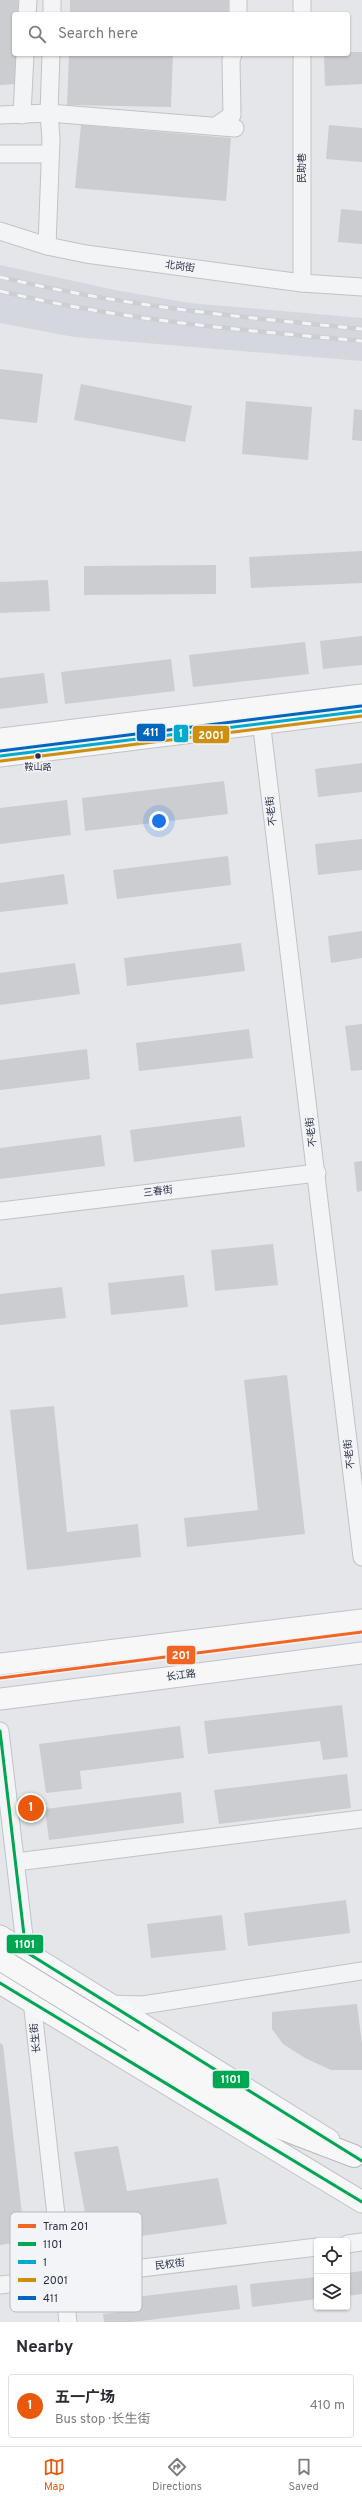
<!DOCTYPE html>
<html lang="en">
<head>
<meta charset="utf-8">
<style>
  body { margin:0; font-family:Overpass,"Noto Sans SC",sans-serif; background:#f7f7f7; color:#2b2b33 }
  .controls { position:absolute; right:12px; bottom:12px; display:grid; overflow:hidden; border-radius:4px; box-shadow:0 1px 3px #0004 }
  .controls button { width:36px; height:36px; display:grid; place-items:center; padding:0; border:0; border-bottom:1px solid #e1e1e2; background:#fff; color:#2b2b33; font:20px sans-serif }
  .you { position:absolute; left:159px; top:821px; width:14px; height:14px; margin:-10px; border:3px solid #fff; border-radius:50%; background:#1a73e8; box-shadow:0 0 0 6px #1a73e833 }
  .badge { display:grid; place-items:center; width:26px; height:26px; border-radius:50%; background:#ea580c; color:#fff; font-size:13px; font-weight:700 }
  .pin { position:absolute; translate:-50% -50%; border:2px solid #fff; box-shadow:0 1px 4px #0006 }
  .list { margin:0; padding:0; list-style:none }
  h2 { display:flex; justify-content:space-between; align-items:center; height:52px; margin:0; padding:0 16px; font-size:17px }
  h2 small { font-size:13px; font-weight:400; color:#7c7c81 }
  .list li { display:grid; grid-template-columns:26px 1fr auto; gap:12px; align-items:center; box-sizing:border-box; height:64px; margin:0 8px 8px; padding:0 8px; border:1px solid #e1e1e2; border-radius:4px }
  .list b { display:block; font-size:15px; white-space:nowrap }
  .list p { margin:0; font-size:13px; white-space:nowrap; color:#7c7c81 }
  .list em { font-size:13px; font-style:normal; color:#7c7c81 }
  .icon { flex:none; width:22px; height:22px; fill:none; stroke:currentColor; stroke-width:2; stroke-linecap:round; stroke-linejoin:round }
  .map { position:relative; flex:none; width:362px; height:2322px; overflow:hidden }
  .search { position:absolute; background:#fff; box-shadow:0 1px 3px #0004; left:12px; right:12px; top:12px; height:44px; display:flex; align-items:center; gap:10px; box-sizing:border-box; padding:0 14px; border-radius:4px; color:#7c7c81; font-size:15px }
  .sheet { height:124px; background:#fff }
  nav { display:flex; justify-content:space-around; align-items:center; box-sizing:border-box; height:56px; border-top:1px solid #e1e1e2; background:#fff; font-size:11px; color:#7c7c81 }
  nav a { display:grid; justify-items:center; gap:2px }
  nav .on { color:#ea580c }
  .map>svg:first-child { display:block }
  .built { fill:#d4d7de }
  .building { fill:#cbcdd1 }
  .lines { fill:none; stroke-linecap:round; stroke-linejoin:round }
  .minor-casing { stroke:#c1c3c7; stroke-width:19 }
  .major-casing { stroke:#c0c2c7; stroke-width:23 }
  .highway-casing { stroke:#b6b9be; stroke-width:24 }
  .minor { stroke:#f3f4f6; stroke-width:17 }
  .major { stroke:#f7f7f7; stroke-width:21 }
  .highway { stroke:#f7f7f7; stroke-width:22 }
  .rail-casing { stroke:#ccced1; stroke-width:4.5 }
  .rail { stroke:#f2f4f8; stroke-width:3; stroke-dasharray:9; stroke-linecap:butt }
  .highway-bridge-casing { stroke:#b6b9be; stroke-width:24; stroke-linecap:butt }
  .highway-bridge { stroke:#f7f7f7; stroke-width:22 }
  .bus-1-casing { stroke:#f2f4f8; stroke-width:6 }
  .bus-2-casing { stroke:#f2f4f8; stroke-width:6 }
  .bus-3-casing { stroke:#f2f4f8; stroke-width:6 }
  .bus-4-casing { stroke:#f2f4f8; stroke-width:6 }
  .bus-1 { stroke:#00a651; stroke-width:3 }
  .bus-2 { stroke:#00a9ce; stroke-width:3 }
  .bus-3 { stroke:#ce8e0e; stroke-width:3 }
  .bus-4 { stroke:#0065bd; stroke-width:3 }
  .tram-1-casing { stroke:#f2f4f8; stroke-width:6 }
  .tram-1 { stroke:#f26522; stroke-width:3 }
  .bus-dot { fill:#2a3044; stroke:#f2f4f8; stroke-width:1.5 }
  .labels { text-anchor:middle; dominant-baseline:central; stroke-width:3; stroke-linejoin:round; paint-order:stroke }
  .bus-label { font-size:9px; fill:#2a3044; stroke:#f2f4f8 }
  .street-label { font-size:10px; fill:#2a3044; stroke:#f2f4f8 }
  .key { fill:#f2f4f8; stroke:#b6b9c2; stroke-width:1 }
  .key-label { font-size:11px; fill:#2a3044 }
  .line-badge { stroke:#f2f4f8; stroke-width:1.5 }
  .badge-label { font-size:11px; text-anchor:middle; font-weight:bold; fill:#fff }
</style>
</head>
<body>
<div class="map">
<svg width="362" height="2322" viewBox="0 0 362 2322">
  <rect width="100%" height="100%" fill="#e4e6e9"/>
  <path class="built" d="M 0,265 L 115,290 L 190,303 L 362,318 L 362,361 L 74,337 L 0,323 Z"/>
  <g class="building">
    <path d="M 0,0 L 18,0 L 18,14 L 14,14 L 14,54 L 18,54 L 18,84 L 0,85 Z"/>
    <path d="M 70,0 L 229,0 L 228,14 L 70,14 Z"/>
    <path d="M 348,52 L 362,52 L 362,84 L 325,86 L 324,54 L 348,54 Z"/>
    <path d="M 69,54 L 173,54 L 171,107 L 67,105 Z"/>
    <path d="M 81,125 L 231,138 L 226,201 L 75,188 Z"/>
    <path d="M 329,125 L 362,128 L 362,162 L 326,159 Z"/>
    <path d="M 341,209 L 362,211 L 362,244 L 338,242 Z"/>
    <path d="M 0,369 L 43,374 L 37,423 L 0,419 Z"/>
    <path d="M 81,384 L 192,406 L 185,442 L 74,420 Z"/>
    <path d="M 246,401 L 312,407 L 308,460 L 242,454 Z"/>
    <path d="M 354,409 L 362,410 L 362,441 L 352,440 Z"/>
    <path d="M 362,551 L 362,583 L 251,588 L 249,557 Z"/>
    <path d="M 216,565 L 216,594 L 84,595 L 84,566 Z"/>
    <path d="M 48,580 L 50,611 L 0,613 L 0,582 Z"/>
    <path d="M 362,636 L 362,665 L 323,669 L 320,641 Z"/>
    <path d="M 305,642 L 309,674 L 193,687 L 189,655 Z"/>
    <path d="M 171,659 L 175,691 L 65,704 L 61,672 Z"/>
    <path d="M 44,673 L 48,703 L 0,709 L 0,678 Z"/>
    <path d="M 362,763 L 362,792 L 318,797 L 315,769 Z"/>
    <path d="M 224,781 L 228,814 L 85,831 L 82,798 Z"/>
    <path d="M 67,800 L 71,835 L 0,844 L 0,808 Z"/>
    <path d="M 362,839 L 362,870 L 318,875 L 315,844 Z"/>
    <path d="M 228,856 L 231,885 L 117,899 L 113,870 Z"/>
    <path d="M 64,874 L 68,904 L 0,912 L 0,883 Z"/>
    <path d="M 362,931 L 362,958 L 331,963 L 328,936 Z"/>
    <path d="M 241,943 L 245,971 L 127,986 L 124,958 Z"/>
    <path d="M 75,963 L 80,994 L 0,1005 L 0,973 Z"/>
    <path d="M 362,1024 L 362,1070 L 351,1071 L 345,1026 Z"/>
    <path d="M 249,1029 L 253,1058 L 139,1071 L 136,1043 Z"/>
    <path d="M 87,1049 L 90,1079 L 0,1090 L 0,1060 Z"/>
    <path d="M 241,1116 L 245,1147 L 134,1162 L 130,1130 Z"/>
    <path d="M 101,1135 L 105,1166 L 0,1179 L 0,1148 Z"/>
    <path d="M 362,1161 L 362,1191 L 357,1192 L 354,1162 Z"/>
    <path d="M 273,1244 L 278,1285 L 215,1291 L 211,1250 Z"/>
    <path d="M 184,1275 L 188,1307 L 111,1315 L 108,1283 Z"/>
    <path d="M 62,1287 L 66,1318 L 0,1325 L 0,1294 Z"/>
    <path d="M 287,1375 L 305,1534 L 187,1547 L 184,1518 L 258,1510 L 244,1380 Z"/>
    <path d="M 54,1406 L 67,1532 L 138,1524 L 141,1557 L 27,1570 L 10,1410 Z"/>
    <path d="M 342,1705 L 348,1757 L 323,1760 L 320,1741 L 208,1754 L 204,1721 Z"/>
    <path d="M 180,1726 L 184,1758 L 80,1771 L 82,1789 L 46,1793 L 39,1744 Z"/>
    <path d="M 347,1774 L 351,1808 L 219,1824 L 214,1790 Z"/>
    <path d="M 181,1792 L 184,1823 L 49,1840 L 45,1809 Z"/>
    <path d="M 346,1900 L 350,1933 L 248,1946 L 244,1913 Z"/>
    <path d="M 222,1915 L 226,1950 L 151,1958 L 147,1924 Z"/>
    <path d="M 357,2004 L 362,2044 L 362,2070 L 331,2070 L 305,2058 L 283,2044 L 272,2029 L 272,2012 Z"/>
    <path d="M 0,2043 L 3,2045 L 25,2241 L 0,2245 Z"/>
    <path d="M 118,2146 L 127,2191 L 218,2178 L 227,2224 L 105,2241 L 87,2224 L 74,2152 Z"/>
    <path d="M 362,2271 L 362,2294 L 347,2296 L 347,2273 Z"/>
    <path d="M 317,2277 L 317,2299 L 252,2307 L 250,2284 Z"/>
    <path d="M 237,2285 L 240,2309 L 132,2322 L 104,2322 L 103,2314 L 129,2311 L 127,2298 Z"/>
  </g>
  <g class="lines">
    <g class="minor-casing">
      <g id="minor">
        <path d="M 27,14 L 28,0"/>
        <path d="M 52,14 L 52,0"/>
        <path d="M 238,14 L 238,0"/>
        <path d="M 302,14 L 302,0"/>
        <path d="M 0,115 L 49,113 L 235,128"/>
        <path d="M 22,115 L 25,54"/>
        <path d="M 216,126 L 232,115 L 231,60 L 233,54"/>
        <path d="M 0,154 L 50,154"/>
        <path d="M 0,231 L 47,246 L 86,254 L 302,283 L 362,287"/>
        <path d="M 47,246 L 51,139 L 49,113 L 51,54"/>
        <path d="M 302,283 L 302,54"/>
        <path d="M 260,712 L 362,1557"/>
        <path d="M 0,1211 L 317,1173"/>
        <path d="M 0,1731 L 27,1962"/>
        <path d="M 16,1862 L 362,1819"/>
        <path d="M 31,1992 L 68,2322"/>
        <path d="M 107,2004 L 143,2005 L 362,1971"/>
        <path d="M 347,2244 L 362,2242"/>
        <path d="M 0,2285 L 317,2247"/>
      </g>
    </g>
    <g class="major-casing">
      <g id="major">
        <path d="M 0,739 L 362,695"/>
        <path d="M 0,756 L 362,711"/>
        <path d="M 0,1664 L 362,1620"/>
        <path d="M 0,1699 L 362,1653"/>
        <path d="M 0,1936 L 329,2140"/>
        <path d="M 0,1983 L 362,2202"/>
      </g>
    </g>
    <g class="highway-casing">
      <path id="highway" d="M 133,2041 L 247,2111 L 278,2127 L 354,2156"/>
    </g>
    <use href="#minor" class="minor"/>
    <use href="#major" class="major"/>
    <use href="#highway" class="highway"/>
    <g class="rail-casing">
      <g id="rail">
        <path d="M 0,277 C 120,306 240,317 362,329"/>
        <path d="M 0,291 C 119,320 240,330 362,341"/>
      </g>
    </g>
    <use href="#rail" class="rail"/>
    <g class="highway-bridge-casing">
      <path id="highway-bridge" d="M 0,1959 L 133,2041"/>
    </g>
    <use href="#highway-bridge" class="highway-bridge"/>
    <g class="bus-1-casing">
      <g id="bus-1">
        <path d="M 0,1731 L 26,1952 L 362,2161"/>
        <path d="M 0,1983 L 362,2202"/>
      </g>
    </g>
    <g class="bus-2-casing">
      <path id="bus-2" d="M 0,756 L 362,711"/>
    </g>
    <g class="bus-3-casing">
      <path id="bus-3" d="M 1,761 L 362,716"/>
    </g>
    <g class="bus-4-casing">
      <path id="bus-4" d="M 0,751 L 361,706"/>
    </g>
    <use href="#bus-1" class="bus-1"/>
    <use href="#bus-2" class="bus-2"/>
    <use href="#bus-3" class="bus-3"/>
    <use href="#bus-4" class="bus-4"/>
    <g class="tram-1-casing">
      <path id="tram-1" d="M 0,1678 L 362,1632"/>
    </g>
    <use href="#tram-1" class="tram-1"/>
  </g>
  <circle class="bus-dot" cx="38" cy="756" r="3.5"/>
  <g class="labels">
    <g class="bus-label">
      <text x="38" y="767">鞍山路</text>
    </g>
    <g class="street-label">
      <text transform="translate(302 168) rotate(-90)">民助巷</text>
      <text transform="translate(180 267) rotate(8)">北岗街</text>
      <text transform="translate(272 811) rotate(-97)">不老街</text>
      <text transform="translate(312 1132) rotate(-97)">不老街</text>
      <text transform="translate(158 1192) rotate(-7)">三春街</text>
      <text transform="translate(350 1454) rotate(-97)">不老街</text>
      <text transform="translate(181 1676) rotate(-7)">长江路</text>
      <text transform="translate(36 2038) rotate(-96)">长生街</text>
      <text transform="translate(170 2265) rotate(-7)">民权街</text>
    </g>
  </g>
  <rect x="10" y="2212" width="132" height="100" rx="6" class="key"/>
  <rect x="18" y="2224" width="18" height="4" fill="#f26522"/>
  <rect x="18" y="2242" width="18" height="4" fill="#00a651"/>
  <rect x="18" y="2260" width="18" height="4" fill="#00a9ce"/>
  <rect x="18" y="2278" width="18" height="4" fill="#ce8e0e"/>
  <rect x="18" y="2296" width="18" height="4" fill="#0065bd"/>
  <g class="key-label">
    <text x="43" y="2230">Tram 201</text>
    <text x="43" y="2248">1101</text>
    <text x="43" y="2266">1</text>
    <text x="43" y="2284">2001</text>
    <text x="43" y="2302">411</text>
  </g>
  <g class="line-badge">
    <rect x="136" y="723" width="30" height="19" rx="4" fill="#0065bd"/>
    <rect x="173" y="724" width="16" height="19" rx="4" fill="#00a9ce"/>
    <rect x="192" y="725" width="38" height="19" rx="4" fill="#ce8e0e"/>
    <rect x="166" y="1645" width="30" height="20" rx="4" fill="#f26522"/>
    <rect x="6" y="1934" width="38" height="20" rx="4" fill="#00a651"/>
    <rect x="212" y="2070" width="38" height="19" rx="4" fill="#00a651"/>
  </g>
  <g class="badge-label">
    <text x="151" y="736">411</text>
    <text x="181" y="737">1</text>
    <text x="211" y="739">2001</text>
    <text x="181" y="1659">201</text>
    <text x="25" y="1948">1101</text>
    <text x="231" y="2083">1101</text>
  </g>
</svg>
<div class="controls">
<button><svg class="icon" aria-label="locate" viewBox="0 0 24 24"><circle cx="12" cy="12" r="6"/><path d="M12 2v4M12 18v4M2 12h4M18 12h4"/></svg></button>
<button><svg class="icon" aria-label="layers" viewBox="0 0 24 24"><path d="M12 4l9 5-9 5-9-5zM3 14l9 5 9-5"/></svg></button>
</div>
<div class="you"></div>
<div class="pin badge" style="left:31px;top:1808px">1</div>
<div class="search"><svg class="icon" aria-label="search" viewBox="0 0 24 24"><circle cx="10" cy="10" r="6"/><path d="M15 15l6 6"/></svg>Search here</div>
</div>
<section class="sheet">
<h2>Nearby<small></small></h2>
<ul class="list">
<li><span class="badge">1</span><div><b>五一广场</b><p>Bus stop · 长生街</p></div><em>410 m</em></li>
</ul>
</section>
<nav>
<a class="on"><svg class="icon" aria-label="map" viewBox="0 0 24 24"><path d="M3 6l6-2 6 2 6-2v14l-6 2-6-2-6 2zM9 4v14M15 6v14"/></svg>Map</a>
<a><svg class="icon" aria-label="directions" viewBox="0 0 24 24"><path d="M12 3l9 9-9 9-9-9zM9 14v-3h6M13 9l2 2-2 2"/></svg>Directions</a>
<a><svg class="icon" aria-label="saved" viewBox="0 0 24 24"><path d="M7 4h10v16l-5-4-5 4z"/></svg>Saved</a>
</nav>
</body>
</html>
